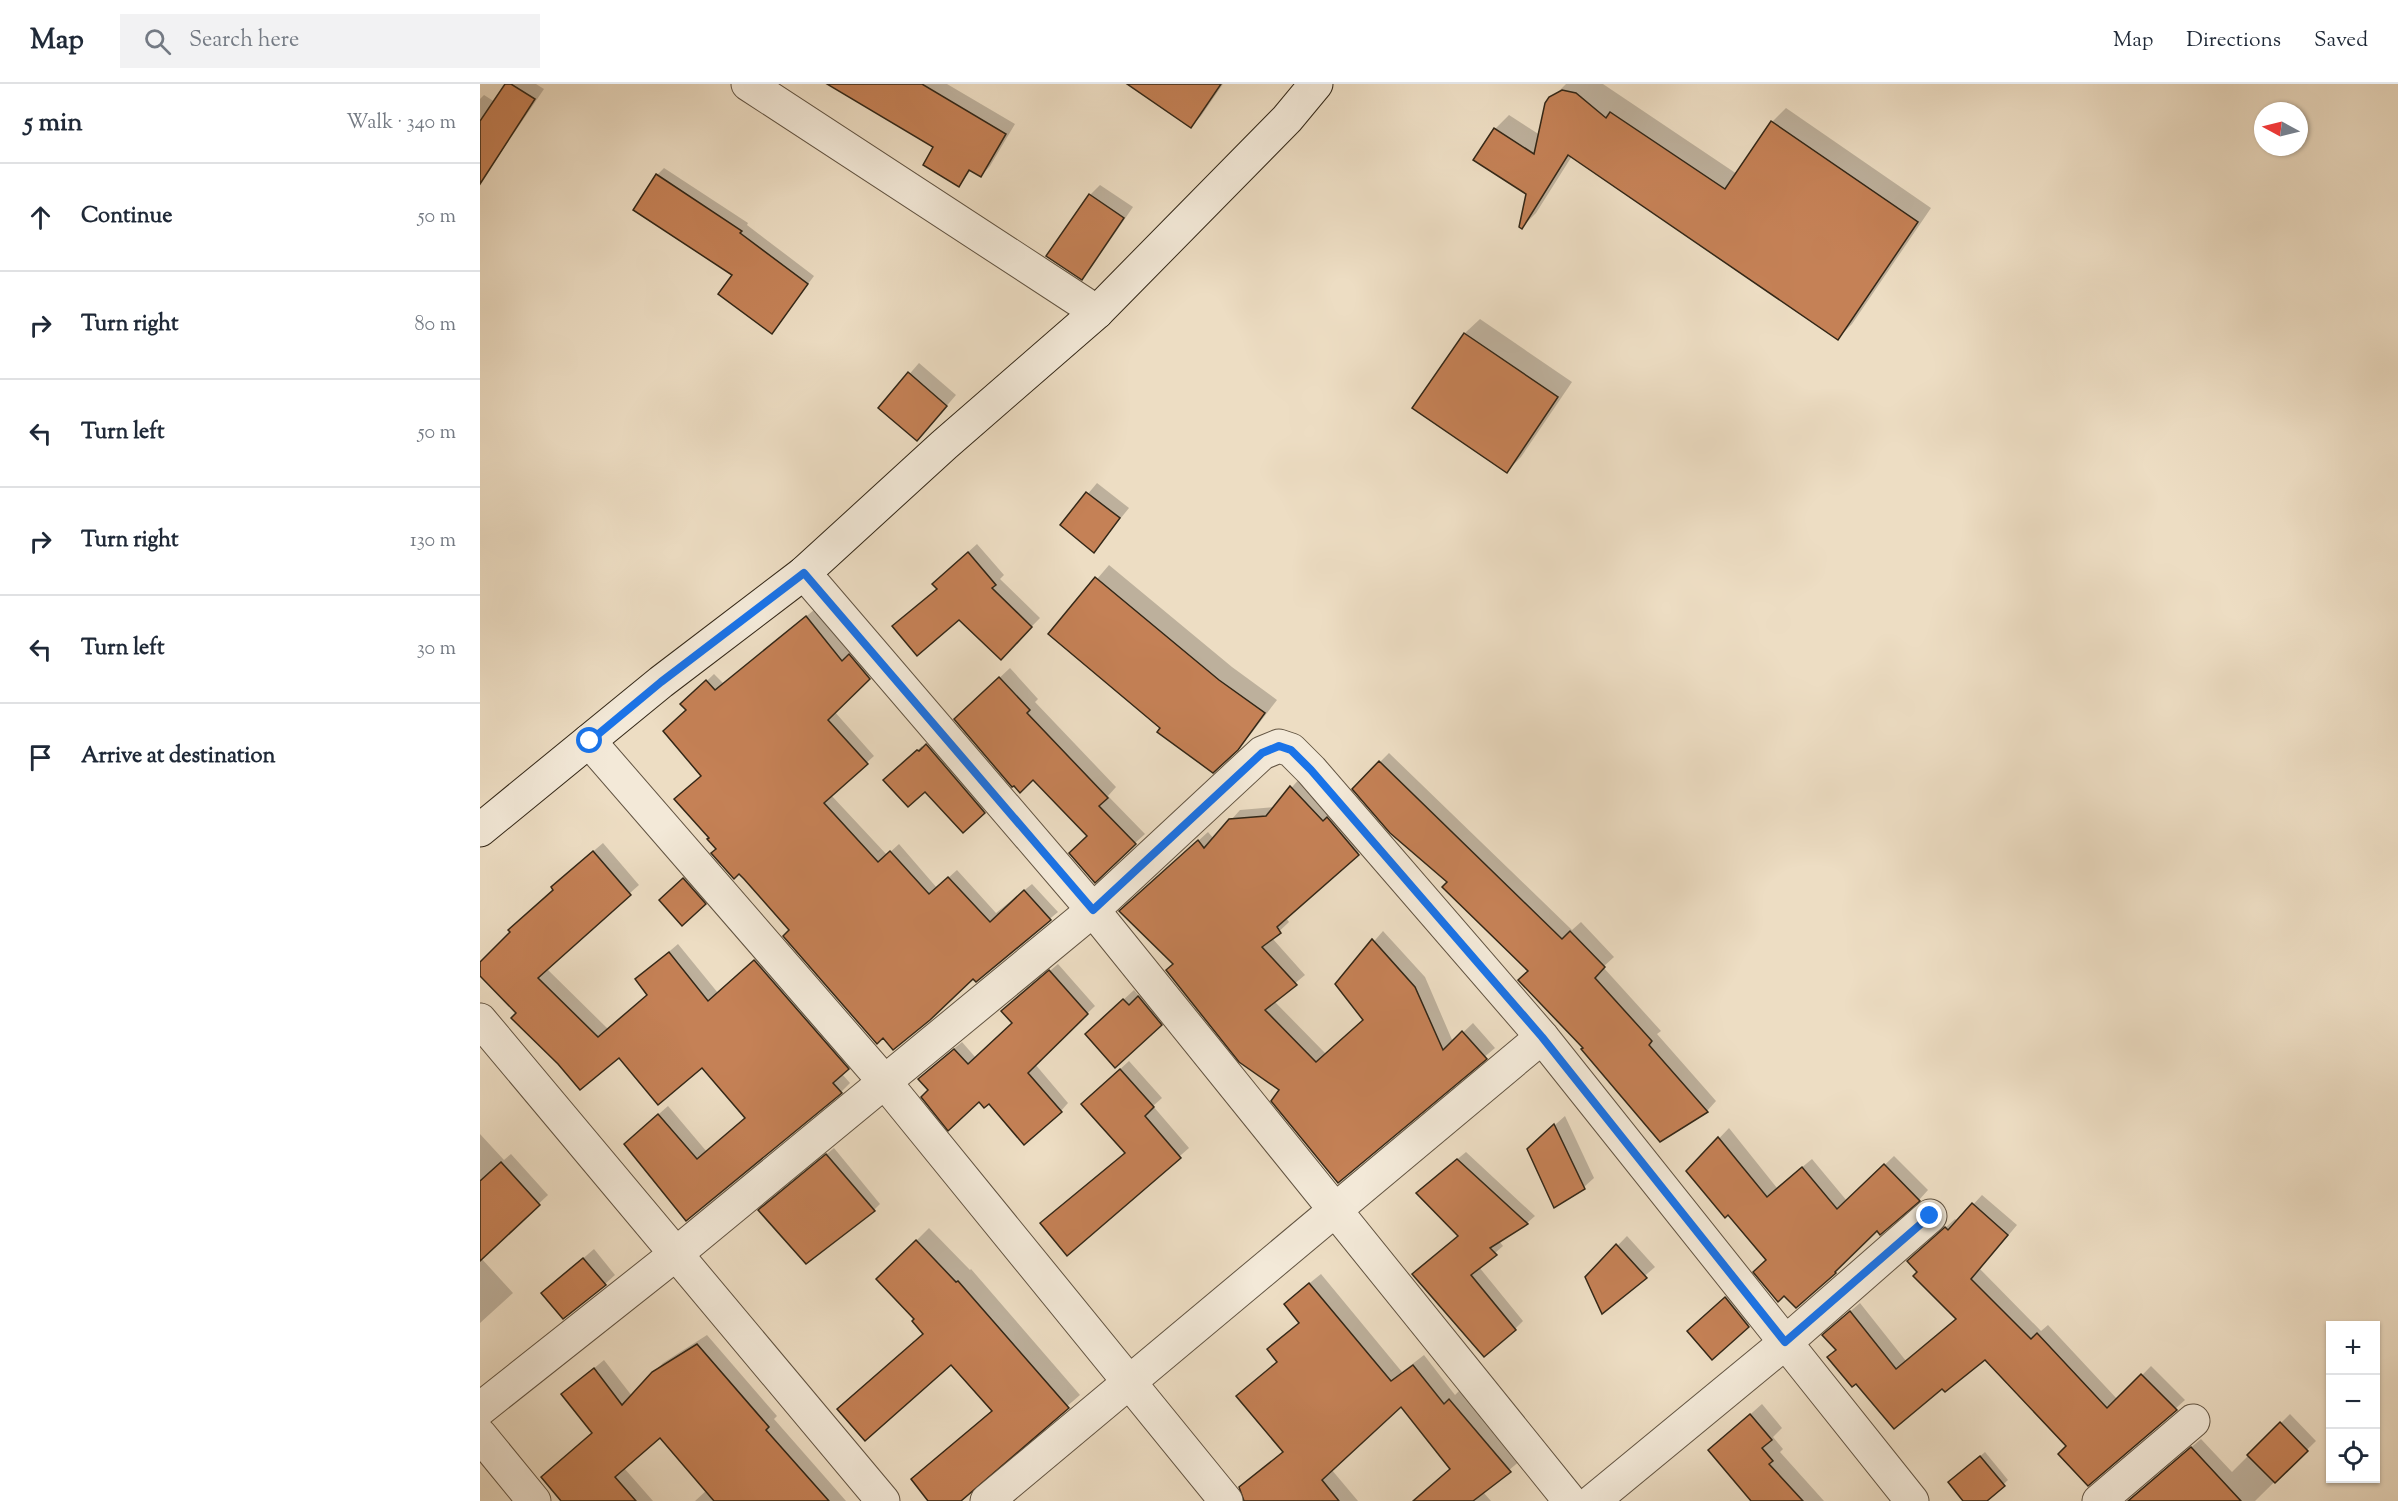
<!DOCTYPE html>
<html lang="en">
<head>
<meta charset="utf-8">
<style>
  body { margin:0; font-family:"Sorts Mill Goudy",serif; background:#f2f2f3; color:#1f2937 }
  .controls { position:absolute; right:18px; bottom:18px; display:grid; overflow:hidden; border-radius:0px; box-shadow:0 2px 4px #0004 }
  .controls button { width:54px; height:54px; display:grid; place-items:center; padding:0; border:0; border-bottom:2px solid #e0e1e3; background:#fff; color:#1f2937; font:30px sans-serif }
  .compass { position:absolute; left:1774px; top:18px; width:54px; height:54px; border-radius:50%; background:#fff; box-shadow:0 2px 4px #0004; rotate:277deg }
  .stop { position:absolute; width:18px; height:18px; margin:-14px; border:4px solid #1a73e8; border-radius:50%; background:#fff }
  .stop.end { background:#1a73e8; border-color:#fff; box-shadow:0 2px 6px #0008 }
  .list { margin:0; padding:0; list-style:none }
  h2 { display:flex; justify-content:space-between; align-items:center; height:78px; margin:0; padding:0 24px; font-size:26px }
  h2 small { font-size:20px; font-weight:400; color:#747a83 }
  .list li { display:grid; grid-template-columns:39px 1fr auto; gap:18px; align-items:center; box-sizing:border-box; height:108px; padding:0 24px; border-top:2px solid #e0e1e3 }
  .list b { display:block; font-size:22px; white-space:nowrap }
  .list em { font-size:20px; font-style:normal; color:#747a83 }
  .icon { flex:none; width:33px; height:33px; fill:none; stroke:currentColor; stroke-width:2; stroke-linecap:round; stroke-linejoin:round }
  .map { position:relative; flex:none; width:1918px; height:1417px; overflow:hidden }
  header { display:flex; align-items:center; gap:36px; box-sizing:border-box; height:84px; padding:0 30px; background:#fff; border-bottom:2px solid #e0e1e3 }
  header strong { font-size:28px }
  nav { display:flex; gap:33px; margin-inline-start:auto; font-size:21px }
  .search { width:420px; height:54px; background:#f2f2f3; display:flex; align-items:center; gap:15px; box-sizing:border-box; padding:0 21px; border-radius:0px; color:#747a83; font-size:22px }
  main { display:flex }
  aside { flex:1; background:#fff }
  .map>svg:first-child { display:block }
  .shadow { fill:#0003 }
  .building { fill:#c58156; stroke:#332717; stroke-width:1.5 }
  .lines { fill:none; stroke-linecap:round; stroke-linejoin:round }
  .street-casing { stroke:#625442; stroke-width:35 }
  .secondary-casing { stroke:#332717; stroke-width:35 }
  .street { stroke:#f3e9d8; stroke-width:33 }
  .secondary { stroke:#f3e9d8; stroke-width:33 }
  .route { stroke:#1a73e8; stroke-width:8 }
</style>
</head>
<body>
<header>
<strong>Map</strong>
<div class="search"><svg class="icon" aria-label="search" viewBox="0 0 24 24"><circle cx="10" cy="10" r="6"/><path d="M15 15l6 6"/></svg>Search here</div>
<nav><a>Map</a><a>Directions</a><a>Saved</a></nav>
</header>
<main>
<aside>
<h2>5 min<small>Walk · 340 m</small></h2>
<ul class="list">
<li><svg class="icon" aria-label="ahead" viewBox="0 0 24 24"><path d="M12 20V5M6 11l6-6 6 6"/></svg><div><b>Continue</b></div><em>50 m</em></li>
<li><svg class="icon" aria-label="right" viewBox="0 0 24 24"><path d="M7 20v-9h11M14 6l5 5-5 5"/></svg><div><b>Turn right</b></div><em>80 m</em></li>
<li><svg class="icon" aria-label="left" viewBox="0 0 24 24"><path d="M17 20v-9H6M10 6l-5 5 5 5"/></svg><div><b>Turn left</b></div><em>50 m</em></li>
<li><svg class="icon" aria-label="right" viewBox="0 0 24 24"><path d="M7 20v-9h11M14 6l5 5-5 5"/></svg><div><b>Turn right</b></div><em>130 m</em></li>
<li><svg class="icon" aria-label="left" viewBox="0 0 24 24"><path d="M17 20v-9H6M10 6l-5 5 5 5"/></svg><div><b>Turn left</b></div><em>30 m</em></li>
<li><svg class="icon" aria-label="arrive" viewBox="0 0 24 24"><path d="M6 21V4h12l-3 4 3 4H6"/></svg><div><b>Arrive at destination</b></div></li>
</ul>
</aside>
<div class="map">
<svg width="1918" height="1417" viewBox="0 0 1918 1417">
  <rect width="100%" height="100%" fill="#edddc3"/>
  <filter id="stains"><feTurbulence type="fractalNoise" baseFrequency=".00333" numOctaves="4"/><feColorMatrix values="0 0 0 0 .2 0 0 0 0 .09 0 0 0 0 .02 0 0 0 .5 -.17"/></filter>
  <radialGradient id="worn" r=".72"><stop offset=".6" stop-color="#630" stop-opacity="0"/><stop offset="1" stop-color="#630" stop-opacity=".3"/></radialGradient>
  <g class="shadow">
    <path d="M 27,0 L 56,0 L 64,5 L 0,99 L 0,15 L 4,11 L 15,18 Z"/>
    <path d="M 353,0 L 467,0 L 535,40 L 510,82 L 501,92 L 491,86 L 479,101 L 455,63 Z"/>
    <path d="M 667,0 L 743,0 L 721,32 L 711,42 Z"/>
    <path d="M 1086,0 L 1123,0 L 1257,90 L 1292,38 L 1306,24 L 1451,124 L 1372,240 L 1358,254 L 1092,72 L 1056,129 L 1042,143 L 1048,109 L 995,75 L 1015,45 L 1029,31 L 1060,51 L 1067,19 Z"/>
    <path d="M 184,84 L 268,139 L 267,141 L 334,192 L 292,248 L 254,191 L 177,91 Z"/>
    <path d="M 620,101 L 653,123 L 611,184 L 602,194 L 569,172 L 610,111 Z"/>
    <path d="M 1000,235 L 1092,298 L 1041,373 L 1027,387 L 934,324 L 985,249 Z"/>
    <path d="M 439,279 L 476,311 L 446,346 L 400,324 Z"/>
    <path d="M 617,399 L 649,424 L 614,467 L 582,441 Z"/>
    <path d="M 497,460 L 524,491 L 520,495 L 560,534 L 521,574 L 479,534 L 423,534 L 458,504 L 463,491 Z"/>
    <path d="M 629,481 L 752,583 L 797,616 L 770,651 L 756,665 L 682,643 L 570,550 Z"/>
    <path d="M 334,526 L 371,570 L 377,564 L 396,586 L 354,627 L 394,672 L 351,711 L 407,771 L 419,760 L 457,804 L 477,786 L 516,829 L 552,800 L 578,828 L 496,896 L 493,893 L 238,764 L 207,626 L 210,613 L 234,590 L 244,600 Z"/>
    <path d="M 530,584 L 558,615 L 555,618 L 636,703 L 628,712 L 665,750 L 655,759 L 609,752 L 486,625 Z"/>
    <path d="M 452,657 L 508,723 L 483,747 L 445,705 L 405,696 L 442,662 L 444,664 Z"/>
    <path d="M 909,669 L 1092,846 L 1101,838 L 1134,873 L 1123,883 L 1181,947 L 1177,950 L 1236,1017 L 1227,1027 L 1105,964 L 1050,886 L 969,798 L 900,678 Z"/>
    <path d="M 820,694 L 888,760 L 806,834 L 809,838 L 792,854 L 825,891 L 794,917 L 846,970 L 885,935 L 857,900 L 903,847 L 945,893 L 973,958 L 993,939 L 1015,964 L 858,1097 L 801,1005 L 695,880 L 651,818 L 728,748 L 734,755 L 760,726 L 795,723 Z"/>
    <path d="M 123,759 L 159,801 L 66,884 L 128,945 L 169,911 L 157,895 L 198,860 L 238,909 L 284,868 L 377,975 L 362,990 L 370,999 L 361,1008 L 206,1135 L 155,1051 L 188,1022 L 227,1068 L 267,1033 L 222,982 L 139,972 L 38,929 L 0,890 L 0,880 L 75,806 L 82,794 Z"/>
    <path d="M 208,791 L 229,815 L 202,839 L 181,816 Z"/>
    <path d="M 578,880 L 615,922 L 555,980 L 588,1019 L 581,1027 L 509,1018 L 450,1006 L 447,987 L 482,958 L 496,974 L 534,939 L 523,927 Z"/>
    <path d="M 669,904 L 690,930 L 681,940 L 616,941 L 654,906 L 659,912 Z"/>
    <path d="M 649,977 L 682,1014 L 673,1022 L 709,1064 L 587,1170 L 646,1068 L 612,1011 Z"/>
    <path d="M 1085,1032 L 1114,1094 L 1104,1103 L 1074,1122 L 1058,1056 Z"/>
    <path d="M 1249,1044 L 1297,1104 L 1332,1075 L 1367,1117 L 1414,1072 L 1448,1106 L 1439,1116 L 1397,1145 L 1363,1177 L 1365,1179 L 1355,1188 L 1316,1222 L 1288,1176 L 1248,1129 L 1208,1087 Z"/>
    <path d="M 0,1050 L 24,1076 L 31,1070 L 68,1111 L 1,1174 L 33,1209 L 0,1239 Z"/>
    <path d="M 354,1064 L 400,1120 L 394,1126 L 287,1120 Z"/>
    <path d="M 986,1068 L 1055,1132 L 1047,1139 L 1019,1157 L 1023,1162 L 999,1183 L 1043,1237 L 1035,1245 L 942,1183 L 980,1151 L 946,1101 Z"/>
    <path d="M 1502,1111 L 1537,1141 L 1500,1185 L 1561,1247 L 1568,1241 L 1638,1316 L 1671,1282 L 1705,1316 L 1695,1325 L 1588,1362 L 1505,1273 L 1462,1303 L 1357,1265 L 1353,1242 L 1380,1219 L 1426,1277 L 1477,1234 L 1439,1188 L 1438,1168 L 1475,1135 L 1478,1137 Z"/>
    <path d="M 449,1144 L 490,1186 L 491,1185 L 600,1311 L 478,1417 L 450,1417 L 433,1395 L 513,1326 L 471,1279 L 359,1325 L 444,1249 L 436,1234 L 398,1195 Z"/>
    <path d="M 1147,1152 L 1175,1183 L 1123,1228 L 1107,1193 Z"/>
    <path d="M 114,1165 L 135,1191 L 125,1200 L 63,1209 Z"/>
    <path d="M 841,1190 L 922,1288 L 944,1271 L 975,1311 L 980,1306 L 1041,1376 L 1003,1408 L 1011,1417 L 933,1417 L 972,1384 L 921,1321 L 851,1385 L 878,1417 L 776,1417 L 763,1402 L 804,1367 L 798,1277 L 789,1265 L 821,1238 L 816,1210 Z"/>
    <path d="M 1256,1204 L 1278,1232 L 1233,1274 L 1219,1237 Z"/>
    <path d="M 227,1251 L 297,1332 L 294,1335 L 366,1417 L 215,1417 L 227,1406 L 180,1352 L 144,1384 L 173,1417 L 83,1417 L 113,1348 L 83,1310 L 124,1276 L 152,1312 L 183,1279 Z"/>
    <path d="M 1282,1320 L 1302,1344 L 1293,1353 L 1303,1365 L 1300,1368 L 1344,1417 L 1274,1417 L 1230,1366 Z"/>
    <path d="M 1810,1330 L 1836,1357 L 1775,1417 L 1648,1417 L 1721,1355 L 1752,1388 Z"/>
    <path d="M 1505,1368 L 1528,1396 L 1505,1417 L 1485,1417 L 1475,1394 Z"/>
  </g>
  <g class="building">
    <path d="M 25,0 L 31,0 L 55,15 L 0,100 L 0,37 Z"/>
    <path d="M 347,0 L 442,0 L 526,50 L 501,93 L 489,86 L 479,103 L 443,81 L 453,63 Z"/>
    <path d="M 647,0 L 741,0 L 711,44 Z"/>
    <path d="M 1082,6 L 1096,9 L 1126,34 L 1130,28 L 1245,105 L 1291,37 L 1438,138 L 1358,256 L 1088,71 L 1042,145 L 1039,143 L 1046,110 L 993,76 L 1014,44 L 1054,70 L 1065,19 L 1069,13 Z"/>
    <path d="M 176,90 L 262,147 L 260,149 L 328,200 L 292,250 L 238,210 L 252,191 L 153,126 Z"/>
    <path d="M 609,110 L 644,134 L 602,196 L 566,172 Z"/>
    <path d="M 984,249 L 1078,313 L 1027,389 L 932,324 Z"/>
    <path d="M 428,288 L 467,322 L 437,357 L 398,324 Z"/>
    <path d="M 606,408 L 640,434 L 614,469 L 580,441 Z"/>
    <path d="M 488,468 L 516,501 L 512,504 L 552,543 L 521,576 L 479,536 L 437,572 L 412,542 L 457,505 L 452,500 Z"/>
    <path d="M 615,493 L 739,596 L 785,629 L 758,666 L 733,689 L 677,648 L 680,644 L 568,550 Z"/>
    <path d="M 326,532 L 362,577 L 369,570 L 390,595 L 348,636 L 388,680 L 344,719 L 398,778 L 410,767 L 449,810 L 468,793 L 510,838 L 544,806 L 571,836 L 496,898 L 493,895 L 450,936 L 413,966 L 403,954 L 397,960 L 303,852 L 309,846 L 264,795 L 259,790 L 254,795 L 231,769 L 236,765 L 227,755 L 229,754 L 194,715 L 221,692 L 183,647 L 206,626 L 200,620 L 226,596 L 235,606 Z"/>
    <path d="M 519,593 L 550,626 L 547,629 L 628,714 L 619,722 L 656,760 L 615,799 L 589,769 L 607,752 L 553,696 L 540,709 L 534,702 L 532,703 L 474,635 Z"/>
    <path d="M 446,660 L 505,729 L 483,749 L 445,708 L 428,723 L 403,696 L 437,666 L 439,667 Z"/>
    <path d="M 899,677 L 1082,855 L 1090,847 L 1125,883 L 1115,894 L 1172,957 L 1169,961 L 1228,1028 L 1180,1058 L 1101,965 L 1103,964 L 1038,896 L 1048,887 L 962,803 L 967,798 L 910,749 L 872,705 Z"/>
    <path d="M 810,702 L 843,737 L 847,733 L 879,771 L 797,843 L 801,849 L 782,863 L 817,901 L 785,926 L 836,978 L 883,936 L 855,900 L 892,855 L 935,903 L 963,966 L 982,947 L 1007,975 L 858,1099 L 791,1017 L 799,1006 L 759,978 L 686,886 L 693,880 L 639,827 L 718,756 L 724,764 L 749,735 L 786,732 Z"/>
    <path d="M 113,767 L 151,811 L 58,894 L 118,953 L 167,911 L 155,895 L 189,868 L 228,917 L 274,876 L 369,985 L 353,999 L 362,1009 L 206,1137 L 144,1060 L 178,1030 L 217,1075 L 265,1034 L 222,984 L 178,1021 L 139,974 L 100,1006 L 78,980 L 31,934 L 36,929 L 0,892 L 0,878 L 30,848 L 28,846 L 73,806 L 71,803 Z"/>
    <path d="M 203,794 L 226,820 L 202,842 L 179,816 Z"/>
    <path d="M 569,886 L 608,930 L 548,989 L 582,1028 L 544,1061 L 509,1020 L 504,1024 L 499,1018 L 468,1047 L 441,1013 L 448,1006 L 438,995 L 474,965 L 488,980 L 532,939 L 521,927 Z"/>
    <path d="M 658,912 L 682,941 L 635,984 L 605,950 L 643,915 L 649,921 Z"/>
    <path d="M 640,985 L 674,1023 L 665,1032 L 701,1074 L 587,1172 L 560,1139 L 645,1069 L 601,1020 Z"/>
    <path d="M 1074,1040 L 1105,1105 L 1074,1124 L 1047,1065 Z"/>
    <path d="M 1238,1053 L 1287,1113 L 1322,1083 L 1357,1125 L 1404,1080 L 1440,1117 L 1400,1151 L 1397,1147 L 1355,1188 L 1356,1189 L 1316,1224 L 1304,1212 L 1298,1218 L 1273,1188 L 1286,1176 L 1248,1131 L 1245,1134 L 1206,1087 Z"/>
    <path d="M 346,1070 L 395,1127 L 326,1180 L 278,1126 Z"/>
    <path d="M 977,1075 L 1048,1140 L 1010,1164 L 1017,1171 L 991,1191 L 1036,1246 L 1004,1273 L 932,1190 L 978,1152 L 936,1109 Z"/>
    <path d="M 21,1078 L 60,1121 L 0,1177 L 0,1097 Z"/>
    <path d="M 1492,1119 L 1528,1151 L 1491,1195 L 1551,1255 L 1557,1249 L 1627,1324 L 1661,1290 L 1697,1326 L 1608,1402 L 1578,1370 L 1586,1362 L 1505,1276 L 1465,1308 L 1462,1305 L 1414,1345 L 1376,1300 L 1372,1303 L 1347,1273 L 1356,1266 L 1342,1251 L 1370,1227 L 1416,1285 L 1476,1235 L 1433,1192 L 1437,1188 L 1427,1177 L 1465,1143 L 1468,1146 Z"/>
    <path d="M 436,1156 L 476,1198 L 478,1197 L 589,1324 L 481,1417 L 448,1417 L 431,1395 L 512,1327 L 471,1281 L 385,1357 L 357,1325 L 443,1250 L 432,1237 L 434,1235 L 396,1195 Z"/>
    <path d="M 1136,1160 L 1167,1194 L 1122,1230 L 1105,1193 Z"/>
    <path d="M 103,1174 L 126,1201 L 83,1235 L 61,1209 Z"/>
    <path d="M 829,1199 L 911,1297 L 933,1281 L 964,1320 L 969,1315 L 1031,1388 L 993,1417 L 933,1417 L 970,1385 L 921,1323 L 842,1396 L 859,1417 L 764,1417 L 759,1403 L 803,1368 L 756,1312 L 797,1278 L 787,1265 L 819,1239 L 804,1220 Z"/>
    <path d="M 1245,1213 L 1269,1243 L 1232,1276 L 1207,1247 Z"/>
    <path d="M 217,1260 L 289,1343 L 286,1346 L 349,1417 L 234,1417 L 180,1354 L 135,1393 L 156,1417 L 81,1417 L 61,1393 L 112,1349 L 81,1310 L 114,1284 L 142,1321 L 172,1288 Z"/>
    <path d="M 1270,1330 L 1292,1356 L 1282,1364 L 1293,1377 L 1289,1380 L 1323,1417 L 1271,1417 L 1228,1366 Z"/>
    <path d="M 1800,1338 L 1828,1367 L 1795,1399 L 1767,1371 Z"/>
    <path d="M 1711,1363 L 1761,1417 L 1648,1417 Z"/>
    <path d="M 1500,1372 L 1525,1402 L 1507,1417 L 1483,1417 L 1468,1398 Z"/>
  </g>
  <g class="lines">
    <g class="street-casing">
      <g id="street">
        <path d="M 268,0 L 617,228"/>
        <path d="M 324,489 L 613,826 L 1090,1417"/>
        <path d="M 109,657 L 404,997 L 746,1417"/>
        <path d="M 0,936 L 403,1417"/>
        <path d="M 0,1325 L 197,1169 L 613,826 L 782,669 L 799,662 L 811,666 L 831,686 L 1062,953 L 1432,1417"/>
        <path d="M 0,1351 L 54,1417"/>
        <path d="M 507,1417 L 1062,953"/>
        <path d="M 1113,1417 L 1306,1258 L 1450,1132"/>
        <path d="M 1619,1417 L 1713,1337"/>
      </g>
    </g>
    <g class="secondary-casing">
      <path id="secondary" d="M 0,746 L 181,598 L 324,489 L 464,361 L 617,228 L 807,35 L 836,0"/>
    </g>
    <use href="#street" class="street"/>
    <use href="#secondary" class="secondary"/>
  </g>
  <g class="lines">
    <path class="route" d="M 110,657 L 181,598 L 324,489 L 613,826 L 782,669 L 799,662 L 811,666 L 831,686 L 1062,953 L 1305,1258 L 1450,1132"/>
  </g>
  <rect width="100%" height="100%" filter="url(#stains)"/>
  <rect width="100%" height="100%" fill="url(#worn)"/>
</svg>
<div class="controls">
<button>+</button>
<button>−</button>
<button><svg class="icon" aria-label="locate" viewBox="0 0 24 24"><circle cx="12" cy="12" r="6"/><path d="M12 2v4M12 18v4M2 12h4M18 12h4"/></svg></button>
</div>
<svg class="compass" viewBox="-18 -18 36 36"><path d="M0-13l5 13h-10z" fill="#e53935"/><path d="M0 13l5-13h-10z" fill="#747a83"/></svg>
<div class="stop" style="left:110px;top:657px"></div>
<div class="stop end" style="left:1450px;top:1132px"></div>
</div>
</main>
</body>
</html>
